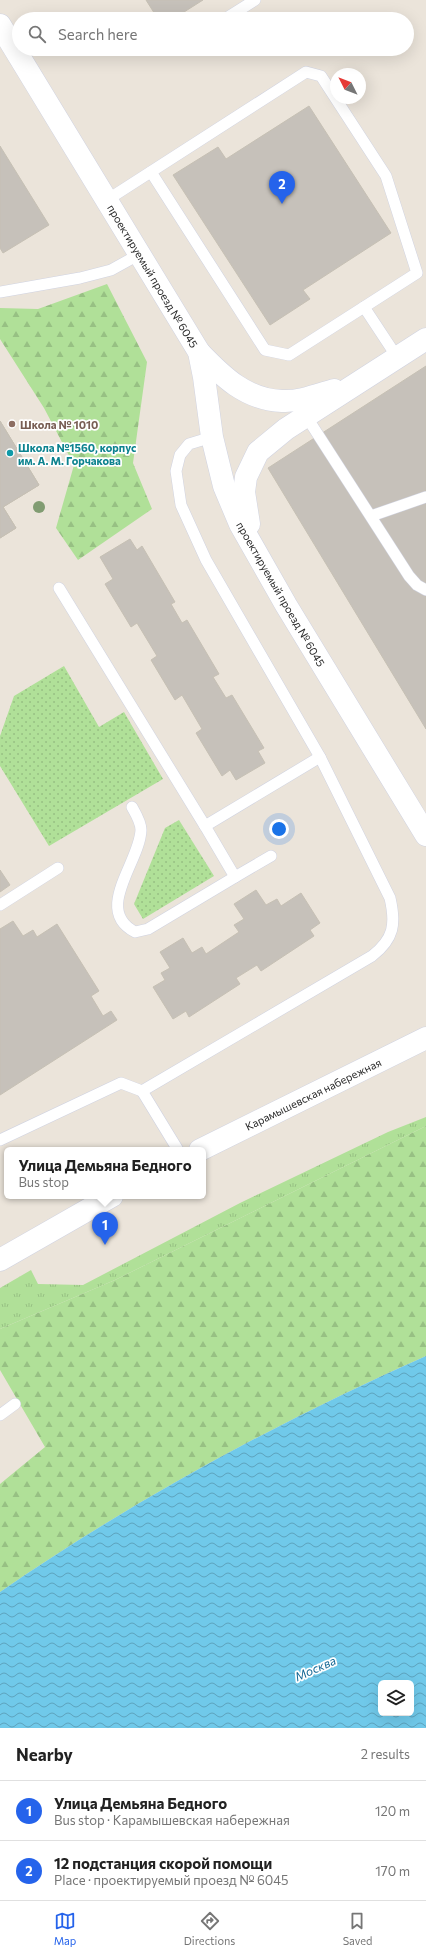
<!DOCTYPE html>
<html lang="en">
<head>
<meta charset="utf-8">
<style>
  body { margin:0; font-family:Commissioner,sans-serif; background:#f2f2f2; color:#222 }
  .controls { position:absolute; right:12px; bottom:12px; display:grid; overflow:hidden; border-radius:6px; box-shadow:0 4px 16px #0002 }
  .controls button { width:36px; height:36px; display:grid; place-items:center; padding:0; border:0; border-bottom:1px solid #e0e0e0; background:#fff; color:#222; font:20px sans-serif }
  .compass { position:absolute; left:330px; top:68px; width:36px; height:36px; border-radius:50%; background:#fff; box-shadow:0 4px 16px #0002; rotate:312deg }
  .you { position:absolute; left:279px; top:829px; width:14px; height:14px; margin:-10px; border:3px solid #fff; border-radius:50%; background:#1a73e8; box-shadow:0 0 0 6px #1a73e833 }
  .badge { display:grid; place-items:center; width:26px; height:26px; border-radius:50%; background:#2563eb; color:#fff; font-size:13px; font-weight:700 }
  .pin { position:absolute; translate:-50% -33px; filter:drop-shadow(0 1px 2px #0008) }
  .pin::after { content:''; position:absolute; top:21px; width:14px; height:12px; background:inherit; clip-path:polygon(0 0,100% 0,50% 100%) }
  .popup { position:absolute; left:4px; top:1147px; width:202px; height:52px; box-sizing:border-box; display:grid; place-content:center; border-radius:6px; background:#fff; filter:drop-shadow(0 1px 3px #0005); font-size:13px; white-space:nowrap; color:#767676 }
  .popup b { font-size:15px; color:#222 }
  .popup::after { content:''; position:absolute; left:50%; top:100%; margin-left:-8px; border:8px solid transparent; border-top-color:#fff }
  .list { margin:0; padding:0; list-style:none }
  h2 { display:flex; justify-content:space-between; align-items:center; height:52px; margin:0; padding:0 16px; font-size:17px }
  h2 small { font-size:13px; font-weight:400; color:#767676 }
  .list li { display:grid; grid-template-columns:26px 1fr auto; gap:12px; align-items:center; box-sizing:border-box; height:60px; padding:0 16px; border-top:1px solid #e0e0e0 }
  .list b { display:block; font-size:15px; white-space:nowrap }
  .list p { margin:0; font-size:13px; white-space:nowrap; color:#767676 }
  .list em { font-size:13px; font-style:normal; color:#767676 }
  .icon { flex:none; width:22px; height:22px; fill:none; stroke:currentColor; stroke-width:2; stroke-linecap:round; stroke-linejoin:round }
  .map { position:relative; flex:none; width:426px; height:1728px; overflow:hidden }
  .search { position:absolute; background:#fff; box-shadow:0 4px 16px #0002; left:12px; right:12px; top:12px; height:44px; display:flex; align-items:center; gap:10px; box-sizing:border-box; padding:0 14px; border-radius:22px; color:#767676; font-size:15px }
  .sheet { height:172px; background:#fff }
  nav { display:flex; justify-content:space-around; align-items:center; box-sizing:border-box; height:56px; border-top:1px solid #e0e0e0; background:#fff; font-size:11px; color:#767676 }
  nav a { display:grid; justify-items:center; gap:2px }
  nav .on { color:#2563eb }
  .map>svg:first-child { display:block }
  .grass { fill:url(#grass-tufts) }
  .forest { fill:url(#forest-firs) }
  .park { fill:url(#park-dots) }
  .water { fill:url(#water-waves); fill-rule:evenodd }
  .building { fill:#c6c1ba; stroke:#c6c0b4 }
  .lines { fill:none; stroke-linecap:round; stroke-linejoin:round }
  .service-casing { stroke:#d0d3e1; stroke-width:12 }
  .minor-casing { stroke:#d0d3e1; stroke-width:23 }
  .tertiary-casing { stroke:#d0d3e1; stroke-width:23 }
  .service { stroke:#fff; stroke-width:11 }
  .minor { stroke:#fff; stroke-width:22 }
  .tertiary { stroke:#fff; stroke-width:22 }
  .tree { fill:#819c72 }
  .education-dot { fill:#8d6e63; stroke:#fff; stroke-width:1.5 }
  .culture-dot { fill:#0f9aa8; stroke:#fff; stroke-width:1.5 }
  .labels { text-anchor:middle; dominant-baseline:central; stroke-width:3.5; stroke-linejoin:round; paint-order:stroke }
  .street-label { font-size:11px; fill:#292929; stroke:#fff }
  .education-label { font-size:11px; font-weight:bold; fill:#785e54; stroke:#fff; text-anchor:start }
  .culture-label { font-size:11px; font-weight:bold; fill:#0d838f; stroke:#fff; text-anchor:start }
  .water-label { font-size:12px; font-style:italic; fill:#116694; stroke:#fff }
</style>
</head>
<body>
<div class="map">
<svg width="426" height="1728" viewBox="0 0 426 1728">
  <defs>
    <pattern id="grass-tufts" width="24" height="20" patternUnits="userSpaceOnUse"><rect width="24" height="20" fill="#b0e098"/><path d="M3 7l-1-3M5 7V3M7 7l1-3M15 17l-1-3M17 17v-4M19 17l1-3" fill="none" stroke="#97c083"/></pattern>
    <pattern id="forest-firs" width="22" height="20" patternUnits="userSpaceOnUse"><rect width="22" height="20" fill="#b0e098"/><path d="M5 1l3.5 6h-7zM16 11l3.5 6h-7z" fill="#97c083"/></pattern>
    <pattern id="park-dots" width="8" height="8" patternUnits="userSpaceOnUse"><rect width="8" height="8" fill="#b0e098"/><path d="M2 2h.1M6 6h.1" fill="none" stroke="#97c083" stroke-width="1.8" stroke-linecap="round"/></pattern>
    <pattern id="water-waves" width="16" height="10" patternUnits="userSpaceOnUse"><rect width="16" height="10" fill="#70c9ea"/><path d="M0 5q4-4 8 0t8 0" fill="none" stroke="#5ca3be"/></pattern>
  </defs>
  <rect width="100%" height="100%" fill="#ebe4da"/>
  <path class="grass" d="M 426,1117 L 426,1126 L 115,1280 L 0,1329 L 0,1288 L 31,1270 L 38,1284 L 83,1285 L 240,1203 L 388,1132 Z"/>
  <g class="forest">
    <path d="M 107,284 L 147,362 L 133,463 L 152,509 L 78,560 L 56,528 L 74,465 L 44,408 L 0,339 L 0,308 L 38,309 Z"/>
    <path d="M 426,1126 L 426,1356 C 279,1421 132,1501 0,1592 L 0,1484 L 45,1447 L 0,1370 L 0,1329 L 115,1280 Z"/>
  </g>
  <g class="park">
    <path d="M 64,666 L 99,727 L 124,712 L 163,779 L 49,846 L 0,766 L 0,736 L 14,696 Z"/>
    <path d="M 179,820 L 214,876 L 143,919 L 134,904 L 165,828 Z"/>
  </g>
  <path class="water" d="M 426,1356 L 426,1728 L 0,1728 L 0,1592 C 132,1501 279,1421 426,1356 ZM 381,1683 L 411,1683 L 411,1713 L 381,1713 Z"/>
  <g class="building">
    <path d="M 146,0 L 203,0 L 173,19 L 158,19 Z"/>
    <path d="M 309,106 L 391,233 L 303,290 L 310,299 L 270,325 L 173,175 L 218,147 L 226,159 Z"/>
    <path d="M 0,146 L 49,225 L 3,253 L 0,248 Z"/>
    <path d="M 426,366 L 426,729 L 268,468 Z"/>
    <path d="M 0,421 L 39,485 L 3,507 L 16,528 L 0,538 Z"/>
    <path d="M 0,421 L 39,485 L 3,507 L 16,528 L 0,538 Z"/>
    <path d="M 130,539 L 137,550 L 142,546 L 175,602 L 171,604 L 182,623 L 187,620 L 219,674 L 213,677 L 226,698 L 232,695 L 264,748 L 258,751 L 265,763 L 236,780 L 230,770 L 222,776 L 196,733 L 202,729 L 182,695 L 175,700 L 151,660 L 157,656 L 137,623 L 131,627 L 105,584 L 113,579 L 100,557 Z"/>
    <path d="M 0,870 L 10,885 L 0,892 Z"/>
    <path d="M 256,890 L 266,905 L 277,899 L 281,906 L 301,893 L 320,923 L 310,930 L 314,936 L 261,971 L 257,965 L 236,978 L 240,984 L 189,1017 L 186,1011 L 173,1019 L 153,987 L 165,980 L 161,973 L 170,968 L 160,952 L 183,938 L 192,953 L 202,947 L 206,954 L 239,932 L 234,925 L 244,919 L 234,904 Z"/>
    <path d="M 13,921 L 23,936 L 33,930 L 37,937 L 57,924 L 99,991 L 91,996 L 103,1016 L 111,1011 L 117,1020 L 0,1095 L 0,929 Z"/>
  </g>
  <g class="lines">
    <g class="service-casing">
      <g id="service">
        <path d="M 225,19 L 255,0"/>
        <path d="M 151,172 L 265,350 L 289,355 L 364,307"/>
        <path d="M 107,200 L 306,72 L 321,76 L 386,176 L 417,273 L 364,307 L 397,357"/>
        <path d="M 0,292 L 80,278 L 111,270 L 140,254"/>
        <path d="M 306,416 L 409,576 L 417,585 L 426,590"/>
        <path d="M 371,516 L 426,497"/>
        <path d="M 59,588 L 205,826"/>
        <path d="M 132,807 C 136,814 141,822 141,830 C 140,862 93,910 135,932 L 148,929 L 235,877"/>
        <path d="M 271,856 L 235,877 L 205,826 L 320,757"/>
        <path d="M 0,905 L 58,868"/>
        <path d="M 0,1140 L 121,1083 L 142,1091"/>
        <path d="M 178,1150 L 142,1091 L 372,956 C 394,939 396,924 390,898 L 320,757 L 206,560 L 181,505 L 176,471 L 180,455 L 189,444 L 212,437"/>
        <path d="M 0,1415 L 15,1404"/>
      </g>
    </g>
    <g class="minor-casing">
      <g id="minor">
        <path d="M 0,25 L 199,352 L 204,377 L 212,437 L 224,486 L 240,524 L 286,605 L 426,835"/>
        <path d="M 199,352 C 222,376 246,400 282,401 C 299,402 317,395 334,390"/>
        <path d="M 249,524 L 244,492 L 246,477 L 258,452 L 286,429 L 426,339"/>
      </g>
    </g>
    <g class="tertiary-casing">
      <g id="tertiary">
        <path d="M 200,1150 L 426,1038"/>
        <path d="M 0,1260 L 112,1196"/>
      </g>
    </g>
    <use href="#service" class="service"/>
    <use href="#minor" class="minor"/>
    <use href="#tertiary" class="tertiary"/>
  </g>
  <circle class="tree" cx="39" cy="507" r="6"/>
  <circle class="education-dot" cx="12" cy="424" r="4"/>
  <circle class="culture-dot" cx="10" cy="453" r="4"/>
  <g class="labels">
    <g class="street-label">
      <text transform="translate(153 276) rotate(59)">проектируемый проезд № 6045</text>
      <text transform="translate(281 594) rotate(60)">проектируемый проезд № 6045</text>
      <text transform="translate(313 1094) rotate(-26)">Карамышевская набережная</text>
    </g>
    <g class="education-label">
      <text x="20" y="424">Школа № 1010</text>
    </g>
    <g class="culture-label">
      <text x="18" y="447">Школа №1560, корпус<tspan x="18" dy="13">им. А. М. Горчакова</tspan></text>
    </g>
    <g class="water-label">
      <text transform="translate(315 1668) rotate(-24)">Москва</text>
    </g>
  </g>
</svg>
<div class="controls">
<button><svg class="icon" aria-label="layers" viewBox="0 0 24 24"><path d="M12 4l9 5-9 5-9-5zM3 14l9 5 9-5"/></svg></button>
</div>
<svg class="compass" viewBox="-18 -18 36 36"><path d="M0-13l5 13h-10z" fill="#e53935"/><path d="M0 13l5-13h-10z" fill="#767676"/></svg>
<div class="you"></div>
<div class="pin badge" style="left:105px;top:1245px">1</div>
<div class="popup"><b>Улица Демьяна Бедного</b>Bus stop</div>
<div class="pin badge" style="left:282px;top:204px">2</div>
<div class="search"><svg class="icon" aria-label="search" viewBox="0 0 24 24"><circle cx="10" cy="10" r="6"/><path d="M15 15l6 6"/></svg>Search here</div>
</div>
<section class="sheet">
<h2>Nearby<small>2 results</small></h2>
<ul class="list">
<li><span class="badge">1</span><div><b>Улица Демьяна Бедного</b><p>Bus stop · Карамышевская набережная</p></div><em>120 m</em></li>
<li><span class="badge">2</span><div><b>12 подстанция скорой помощи</b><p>Place · проектируемый проезд № 6045</p></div><em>170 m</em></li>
</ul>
</section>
<nav>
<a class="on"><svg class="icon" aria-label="map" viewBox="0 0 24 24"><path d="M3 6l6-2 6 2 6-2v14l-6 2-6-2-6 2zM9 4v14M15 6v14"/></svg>Map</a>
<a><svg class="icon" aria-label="directions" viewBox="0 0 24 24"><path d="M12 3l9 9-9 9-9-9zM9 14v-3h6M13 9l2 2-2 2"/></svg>Directions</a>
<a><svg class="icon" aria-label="saved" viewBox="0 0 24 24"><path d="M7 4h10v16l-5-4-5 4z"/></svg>Saved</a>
</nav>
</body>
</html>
